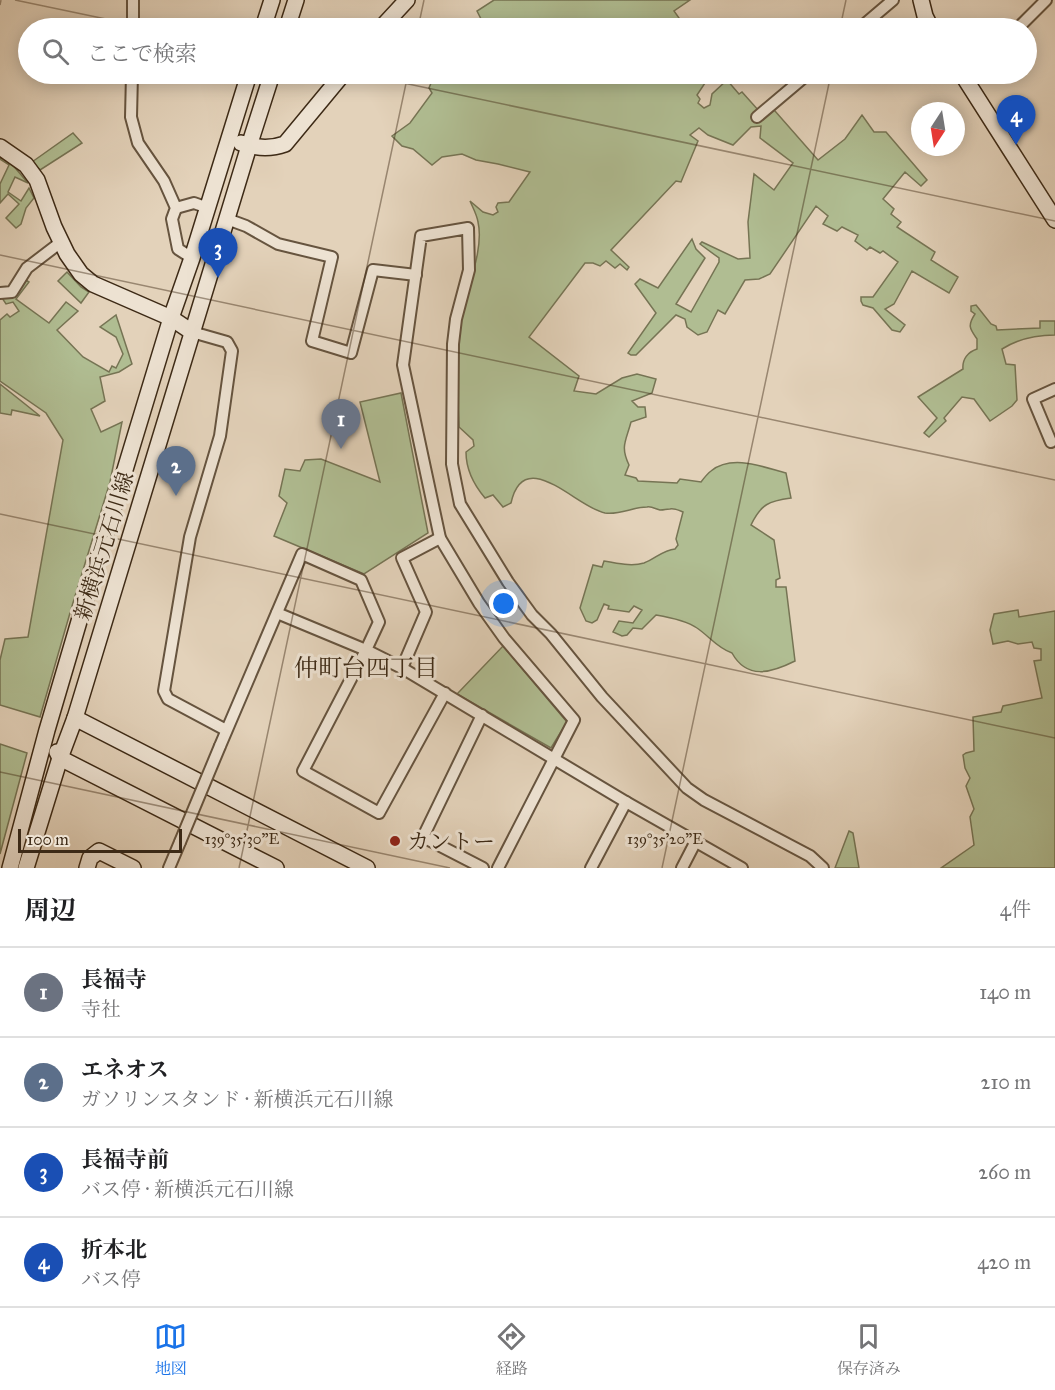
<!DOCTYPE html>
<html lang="ja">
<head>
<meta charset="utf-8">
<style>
  body { margin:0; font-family:"IM FELL Great Primer","Noto Serif JP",serif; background:#f2f2f2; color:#202124 }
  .compass { position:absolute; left:911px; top:102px; width:54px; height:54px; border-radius:50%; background:#fff; box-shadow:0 3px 15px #0003; rotate:192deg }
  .scale { position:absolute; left:18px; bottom:15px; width:164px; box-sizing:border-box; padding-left:6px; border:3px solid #3d2a16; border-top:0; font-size:16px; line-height:21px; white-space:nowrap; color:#3d2a16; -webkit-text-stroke:4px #ede2d2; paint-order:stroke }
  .you { position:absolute; left:504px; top:604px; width:21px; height:21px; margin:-15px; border:4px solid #fff; border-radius:50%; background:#1a73e8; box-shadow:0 0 0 9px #1a73e833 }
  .badge { display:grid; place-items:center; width:39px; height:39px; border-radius:50%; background:#1a73e8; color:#fff; font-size:20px; font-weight:700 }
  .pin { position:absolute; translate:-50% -50px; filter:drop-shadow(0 2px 3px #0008) }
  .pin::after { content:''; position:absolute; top:32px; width:21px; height:18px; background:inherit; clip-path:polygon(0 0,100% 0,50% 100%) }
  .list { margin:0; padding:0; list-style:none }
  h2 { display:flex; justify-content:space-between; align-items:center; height:78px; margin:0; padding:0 24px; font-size:26px }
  h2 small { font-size:20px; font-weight:400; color:#757577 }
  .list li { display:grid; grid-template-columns:39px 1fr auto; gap:18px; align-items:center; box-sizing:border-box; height:90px; padding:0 24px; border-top:2px solid #e0e0e0 }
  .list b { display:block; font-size:22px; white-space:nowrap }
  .list p { margin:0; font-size:20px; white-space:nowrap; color:#757577 }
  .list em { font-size:20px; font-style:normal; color:#757577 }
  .icon { flex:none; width:33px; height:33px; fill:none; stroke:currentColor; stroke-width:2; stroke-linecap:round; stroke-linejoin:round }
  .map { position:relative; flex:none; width:1055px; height:868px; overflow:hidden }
  .search { position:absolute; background:#fff; box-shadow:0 3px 15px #0003; left:18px; right:18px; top:18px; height:66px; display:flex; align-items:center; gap:15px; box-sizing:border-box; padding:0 21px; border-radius:33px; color:#757577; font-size:22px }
  .sheet { height:438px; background:#fff }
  nav { display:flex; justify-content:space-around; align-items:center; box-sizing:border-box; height:84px; border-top:2px solid #e0e0e0; background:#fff; font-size:16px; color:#757577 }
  nav a { display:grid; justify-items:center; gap:3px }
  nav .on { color:#1a73e8 }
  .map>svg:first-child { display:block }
  .green { fill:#b0bd92; stroke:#767454; stroke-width:1.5 }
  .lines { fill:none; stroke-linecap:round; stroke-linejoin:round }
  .street-casing { stroke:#66543f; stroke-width:14 }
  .secondary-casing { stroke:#3d2a16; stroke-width:18 }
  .street { stroke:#ede2d2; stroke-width:10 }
  .secondary { stroke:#ede2d2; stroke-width:15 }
  .street-bridge-casing { stroke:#66543f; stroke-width:14; stroke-linecap:butt }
  .street-bridge { stroke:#ede2d2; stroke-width:10 }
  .ticks { fill:none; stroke:#3d2a16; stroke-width:1.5; stroke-opacity:0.45 }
  .poi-dot { fill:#8f2418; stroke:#ede2d2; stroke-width:2 }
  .labels { text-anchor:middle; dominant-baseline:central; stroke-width:6; stroke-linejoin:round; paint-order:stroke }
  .street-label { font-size:22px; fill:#3d2a16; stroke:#ede2d2 }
  .poi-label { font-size:22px; fill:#3d2a16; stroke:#ede2d2; text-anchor:start }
  .neighbourhood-label { font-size:24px; fill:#3d2a16; stroke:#ede2d2 }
  .ticks-label { font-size:15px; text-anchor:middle; fill:#3d2a16; stroke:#ede2d2; stroke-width:6; stroke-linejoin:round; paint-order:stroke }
</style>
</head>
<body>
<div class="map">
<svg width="1055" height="868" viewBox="0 0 1055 868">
  <rect width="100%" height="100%" fill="#e3d2ba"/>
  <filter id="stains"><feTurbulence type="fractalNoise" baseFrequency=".00333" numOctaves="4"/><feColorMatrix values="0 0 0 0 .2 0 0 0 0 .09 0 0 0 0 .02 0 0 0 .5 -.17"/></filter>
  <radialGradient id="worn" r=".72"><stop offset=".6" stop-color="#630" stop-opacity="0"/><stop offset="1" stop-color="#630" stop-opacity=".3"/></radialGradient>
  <g class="green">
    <path d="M 494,0 L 690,0 L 674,11 L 686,28 L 466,28 L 481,19 L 477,11 Z"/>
    <path d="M 432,74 L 711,74 L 697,95 L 700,99 L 698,103 L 704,108 L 710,105 L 712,94 L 727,80 L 739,94 L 742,92 L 759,111 L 768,103 L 818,160 L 845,139 L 862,115 L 874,132 L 886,132 L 927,180 L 921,186 L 905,172 L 883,199 L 894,209 L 891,214 L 901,222 L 897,227 L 935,252 L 931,260 L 958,277 L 949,293 L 912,271 L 894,304 L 885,309 L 905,325 L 900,332 L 892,330 L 873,308 L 863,305 L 861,301 L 861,297 L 873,297 L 898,262 L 883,251 L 880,253 L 870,247 L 867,250 L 855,241 L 858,235 L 842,227 L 837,231 L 823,224 L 828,216 L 816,206 L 770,274 L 759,279 L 745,280 L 725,314 L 718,310 L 707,332 L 698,335 L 687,327 L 685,319 L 676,315 L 636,355 L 631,355 L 628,353 L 656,313 L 635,284 L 640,279 L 658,288 L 692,239 L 696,249 L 705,258 L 676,304 L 691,312 L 719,262 L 719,258 L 700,244 L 702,242 L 738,259 L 750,258 L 748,222 L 754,174 L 774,190 L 793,163 L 760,138 L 761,126 L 751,127 L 733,145 L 708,135 L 699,128 L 690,135 L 698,141 L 681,182 L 676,181 L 611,250 L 629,267 L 627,270 L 620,264 L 615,268 L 606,261 L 600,266 L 593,263 L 585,263 L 529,337 L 579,376 L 574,391 L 596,394 L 622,378 L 637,374 L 656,379 L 652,393 L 632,401 L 638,407 L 645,407 L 646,417 L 631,422 C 626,441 620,446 629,465 L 625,475 L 636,478 L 638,481 L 677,483 L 680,479 L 701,482 C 704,478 707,474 711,471 C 732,454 763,467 786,473 L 791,498 C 769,501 761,504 751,525 L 774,540 L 780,578 L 776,580 L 776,587 L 786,587 L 795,661 C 771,673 747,680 732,653 C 717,648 709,636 697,628 C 687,621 668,617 656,615 L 642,629 L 633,628 L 627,635 L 622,636 L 613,632 L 619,621 L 633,623 L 642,610 L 634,606 L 629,612 L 608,609 L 609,606 L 604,604 L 597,620 L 592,623 L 586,621 L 580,608 L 593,565 L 602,567 L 604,561 C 617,563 631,567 644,563 C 655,559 663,550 675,549 L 678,545 L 676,539 L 683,512 C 678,510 674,508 670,509 C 664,509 666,510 660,510 C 656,509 651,506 647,507 C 632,507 621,515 605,513 C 577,508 524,444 511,503 L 503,507 L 493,495 L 485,498 C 474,485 466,469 466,452 L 474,446 L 473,440 L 459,427 C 458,395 454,358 459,326 C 463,296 485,252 478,222 C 477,215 473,208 470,201 L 483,212 L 493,215 L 498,212 L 496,207 L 498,203 L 509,202 L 530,172 L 498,164 L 476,160 L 462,154 L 442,157 L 432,165 L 413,149 L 402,146 L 392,136 L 410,123 L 432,93 L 429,88 L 434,76 Z"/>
    <path d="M 73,133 L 82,143 L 40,170 L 32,162 Z"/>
    <path d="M 2,156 L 11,163 L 28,183 L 15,177 L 8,192 L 21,201 L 29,188 L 34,198 L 26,208 L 21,224 L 16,228 L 6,218 L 19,204 L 8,194 L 0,203 L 0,184 L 9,165 L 0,159 Z"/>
    <path d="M 67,272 L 81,287 L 89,292 L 81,303 L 58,281 Z"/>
    <path d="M 24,279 L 29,282 L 16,299 L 49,323 L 66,302 L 78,311 L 57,330 L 83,357 L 109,372 L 112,366 L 116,368 L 123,354 L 116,337 L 100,327 L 116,315 L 132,364 L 119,372 L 100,377 L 105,401 L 91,409 L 101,432 L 122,422 L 110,482 L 72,606 L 40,717 L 0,705 L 0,660 L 5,639 L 28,637 L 63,440 L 46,413 L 0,381 L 0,320 L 7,314 L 10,317 L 19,311 L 13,302 L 6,304 L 2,298 Z"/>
    <path d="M 976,305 L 991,324 L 996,326 L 997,330 L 1040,328 L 1040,321 L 1055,321 L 1055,335 C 1036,335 1018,339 1002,349 L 1006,364 L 1015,365 L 1017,400 L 1012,406 L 990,421 L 974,399 L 962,397 L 944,418 L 946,421 L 929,437 L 924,433 L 937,418 L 918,397 L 963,369 C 962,359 968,352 977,349 L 977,339 C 970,329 967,326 975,314 L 971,311 L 971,306 Z"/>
    <path d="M 0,384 L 40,416 L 12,410 L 11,415 L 0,413 Z"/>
    <path d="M 401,393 L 428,533 L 364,574 L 274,536 L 287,503 L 279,496 L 285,469 L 300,471 L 305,460 L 321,459 L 380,482 L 360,402 Z"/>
    <path d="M 1018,610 L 1019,617 L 1055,611 L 1055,868 L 941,868 L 974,845 L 970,817 L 974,809 L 966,786 L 970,778 L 965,768 L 963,755 L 966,753 L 974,751 L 973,717 L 1001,712 L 1003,706 L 1042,698 L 1034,661 L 1041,660 L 1041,649 L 1034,648 L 1032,642 L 1018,644 L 1008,641 L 993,644 L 990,630 L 994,614 Z"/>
    <path d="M 503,646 L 567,722 L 551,748 L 457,694 Z"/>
    <path d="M 0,744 L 27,753 L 0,854 Z"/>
    <path d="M 849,831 L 853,833 L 859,868 L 835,868 Z"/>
  </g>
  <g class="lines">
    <g class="street-casing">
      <g id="street">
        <path d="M 133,28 L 133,0"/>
        <path d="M 860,28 L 893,0"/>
        <path d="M 1018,28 L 1046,0"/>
        <path d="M 132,74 L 131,117 L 138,143 L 164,181 L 176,208 L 172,219 L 178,249 L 192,258"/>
        <path d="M 757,117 L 808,74"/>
        <path d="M 176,208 L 194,203 L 208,208"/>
        <path d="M 227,219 L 246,226 L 278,244 L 332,257 L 312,341 L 351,353 L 373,270 L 416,275"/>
        <path d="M 0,293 L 12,292 L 27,268 L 61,242"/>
        <path d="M 192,332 L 227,342 L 232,351 L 220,436 L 190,537 L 164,691 L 168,699 L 226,730"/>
        <path d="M 1051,442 L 1033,399 L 1055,389"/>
        <path d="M 277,613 L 366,650 L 402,668 L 626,802 L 742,868"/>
        <path d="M 402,668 L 426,612 L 402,558 L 440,538"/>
        <path d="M 482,715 L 423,837 L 483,868"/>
        <path d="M 220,746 L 302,554 L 361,580 L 379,622 L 366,650 L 303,771 L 379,813 L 445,693"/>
        <path d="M 169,868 L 180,842"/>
        <path d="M 498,868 L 574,720 L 504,638 L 479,603 L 440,538 L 403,365 L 421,236 L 468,228 L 469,270 L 456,319 L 453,344 L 452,464 L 460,504 L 508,582 L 532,615 L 551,634 L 602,697 L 687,788 L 704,800 L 810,856 L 823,868"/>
        <path d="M 591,868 L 626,802"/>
        <path d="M 682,868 L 696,841"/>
      </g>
    </g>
    <g class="secondary-casing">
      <g id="secondary">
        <path d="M 921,0 L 925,16 L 931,28"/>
        <path d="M 263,28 L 272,0"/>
        <path d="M 287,28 L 296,0"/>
        <path d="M 381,28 L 407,0"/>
        <path d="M 962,74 L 1055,220"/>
        <path d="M 241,143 C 255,148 271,149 285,144 L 343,74"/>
        <path d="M 0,147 L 26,165 L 37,180 L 54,227 L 67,254 L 81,274 L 93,284 L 171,318 L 192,332"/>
        <path d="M 75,718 L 367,868"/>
        <path d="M 57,752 L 60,758 L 276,868"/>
        <path d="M 10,868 L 47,730 L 80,618 L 171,318 L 192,258 L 249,74"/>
        <path d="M 26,868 L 60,758 L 75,718 L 249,146 L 272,74"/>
        <path d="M 87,868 L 90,858 L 99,851 L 133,868"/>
      </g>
    </g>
    <use href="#street" class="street"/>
    <use href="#secondary" class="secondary"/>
    <g class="street-bridge-casing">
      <path id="street-bridge" d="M 180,842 L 220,746"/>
    </g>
    <use href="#street-bridge" class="street-bridge"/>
  </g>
  <path class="ticks" d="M 15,0 L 149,28M 0,5 L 1,0M 418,28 L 424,0M 840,28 L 846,0M 361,74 L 1055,221M 0,255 L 1055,480M 0,514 L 1055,738M 0,772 L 450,868M 239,868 L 408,74M 662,868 L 831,74"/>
  <circle class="poi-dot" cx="395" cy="841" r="6"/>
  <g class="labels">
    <g class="street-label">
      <text transform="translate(104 546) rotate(-73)">新横浜元石川線</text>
    </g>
    <g class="poi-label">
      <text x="407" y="841">カントー</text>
    </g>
    <g class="neighbourhood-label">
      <text x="366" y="668">仲町台四丁目</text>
    </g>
  </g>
  <g class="ticks-label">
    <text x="242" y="844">139°35'30"E</text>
    <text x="665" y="844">139°35'20"E</text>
  </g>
  <rect width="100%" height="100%" filter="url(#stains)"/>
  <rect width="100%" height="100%" fill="url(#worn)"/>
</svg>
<svg class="compass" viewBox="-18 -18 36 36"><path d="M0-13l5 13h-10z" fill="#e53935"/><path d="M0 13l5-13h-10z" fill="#757577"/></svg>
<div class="scale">100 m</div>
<div class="you"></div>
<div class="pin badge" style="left:341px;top:449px;background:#6b7280">1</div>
<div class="pin badge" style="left:176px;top:496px;background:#5c6f8a">2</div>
<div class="pin badge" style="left:218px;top:278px;background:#1a4fb4">3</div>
<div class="pin badge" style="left:1016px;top:145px;background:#1a4fb4">4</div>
<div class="search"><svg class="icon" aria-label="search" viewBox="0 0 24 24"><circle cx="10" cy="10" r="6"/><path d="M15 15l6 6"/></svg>ここで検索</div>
</div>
<section class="sheet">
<h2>周辺<small>4件</small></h2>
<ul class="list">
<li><span class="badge" style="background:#6b7280">1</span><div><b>長福寺</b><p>寺社</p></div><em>140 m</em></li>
<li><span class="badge" style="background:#5c6f8a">2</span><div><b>エネオス</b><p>ガソリンスタンド · 新横浜元石川線</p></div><em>210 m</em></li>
<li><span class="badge" style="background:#1a4fb4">3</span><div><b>長福寺前</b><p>バス停 · 新横浜元石川線</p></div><em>260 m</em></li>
<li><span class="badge" style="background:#1a4fb4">4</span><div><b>折本北</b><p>バス停</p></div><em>420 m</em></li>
</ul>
</section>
<nav>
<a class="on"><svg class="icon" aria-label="map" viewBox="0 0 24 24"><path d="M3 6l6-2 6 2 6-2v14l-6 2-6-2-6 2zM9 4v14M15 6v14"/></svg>地図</a>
<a><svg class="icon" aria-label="directions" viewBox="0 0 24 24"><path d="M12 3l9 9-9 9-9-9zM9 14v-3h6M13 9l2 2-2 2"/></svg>経路</a>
<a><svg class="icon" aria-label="saved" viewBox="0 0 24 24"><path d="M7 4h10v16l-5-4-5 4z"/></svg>保存済み</a>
</nav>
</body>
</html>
